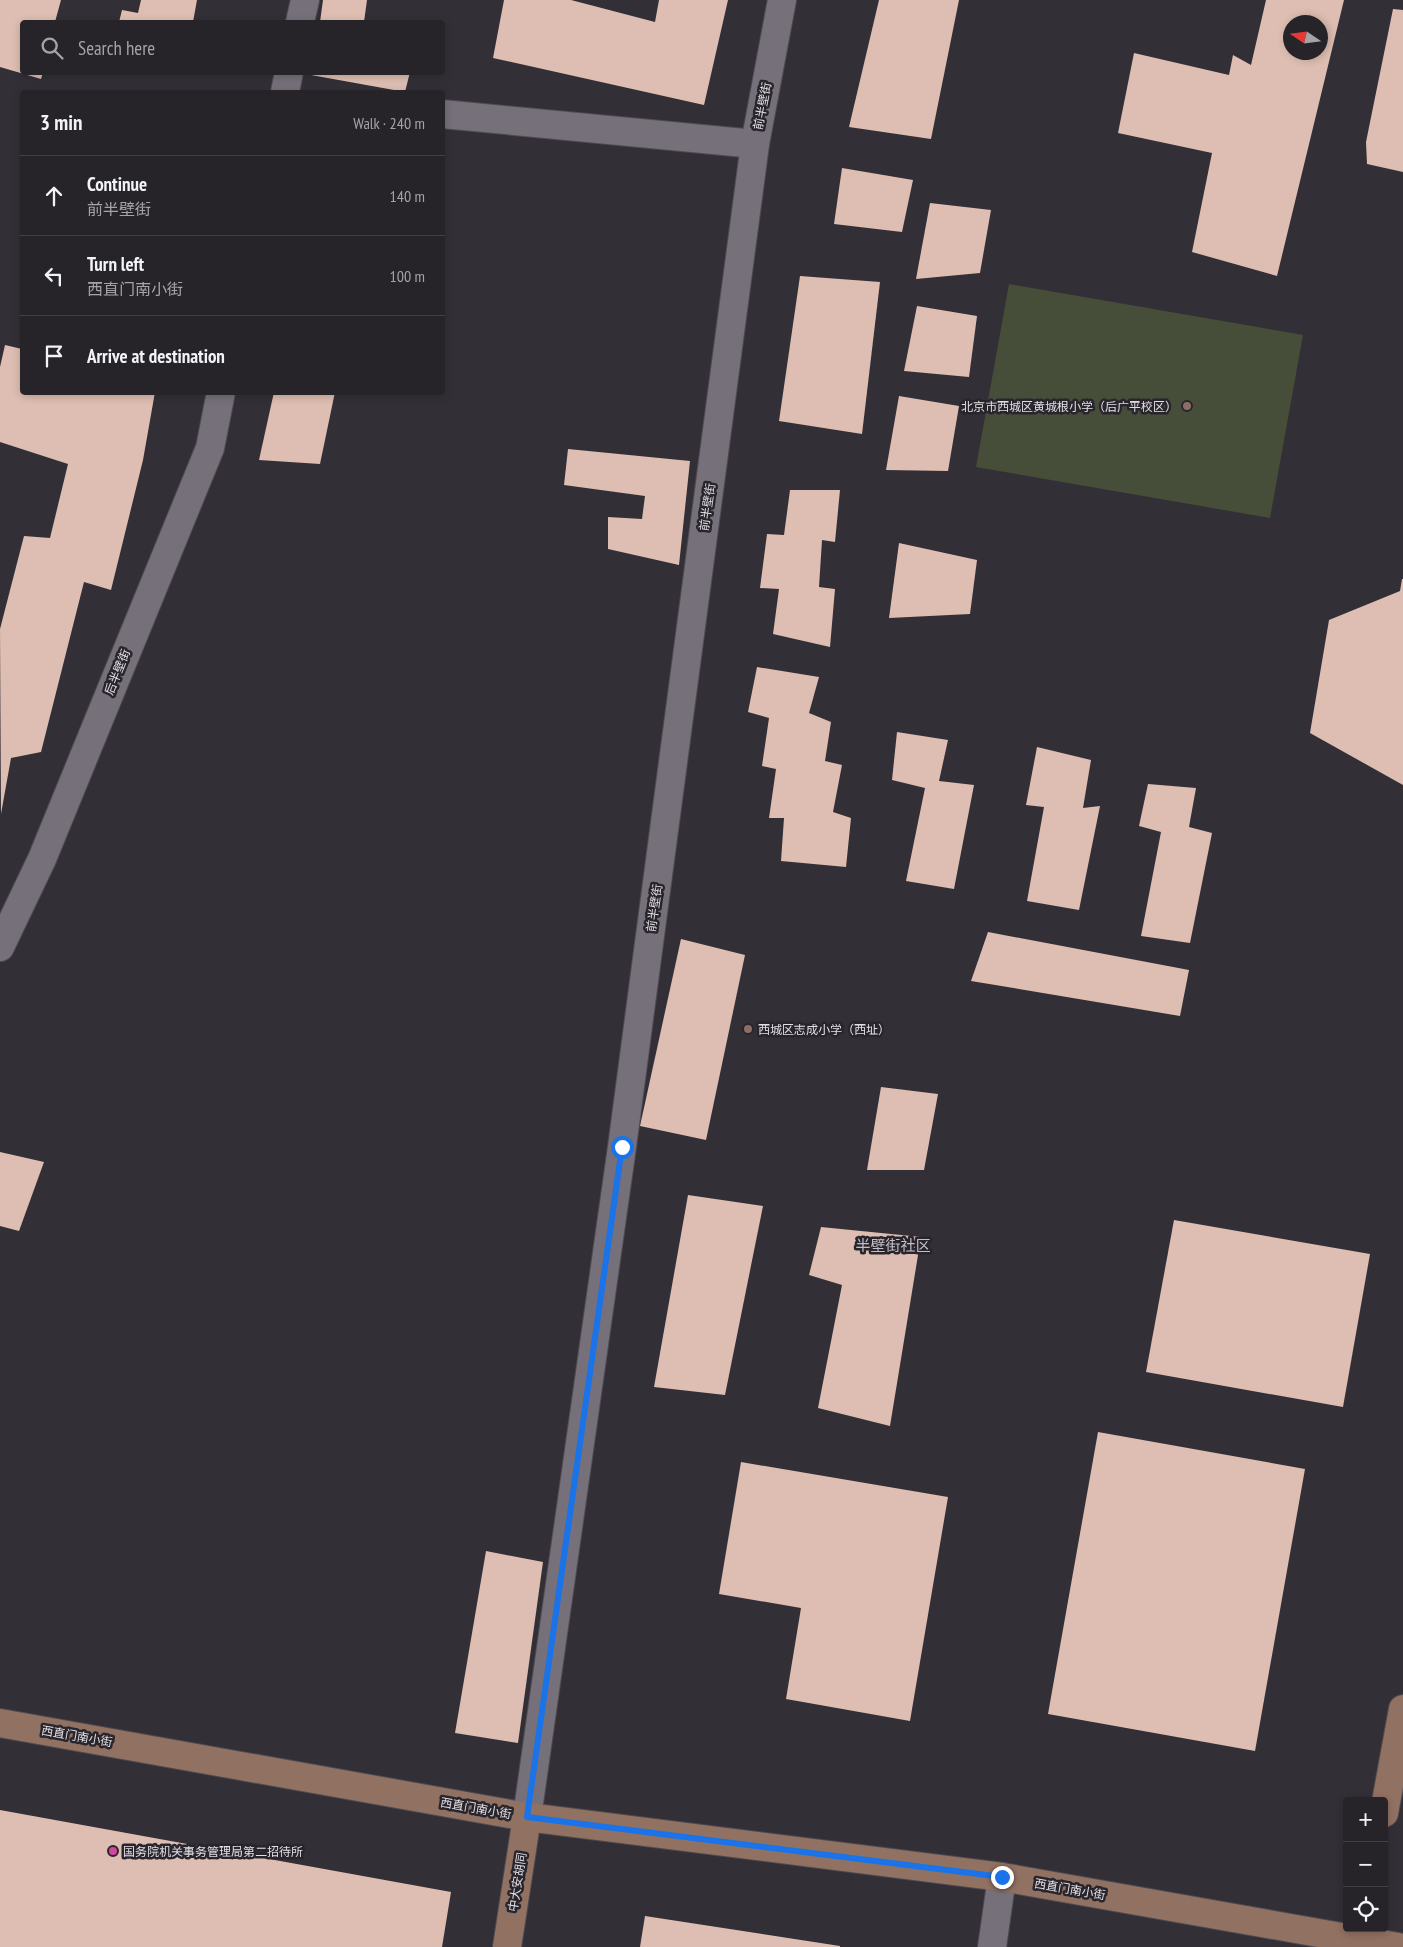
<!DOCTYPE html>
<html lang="en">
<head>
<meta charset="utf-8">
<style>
  body { margin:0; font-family:"PT Sans Narrow","Noto Sans SC",sans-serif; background:#322f35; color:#f1f3f6 }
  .controls { position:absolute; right:15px; bottom:15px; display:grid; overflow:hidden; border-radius:5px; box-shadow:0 2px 8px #0003 }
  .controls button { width:45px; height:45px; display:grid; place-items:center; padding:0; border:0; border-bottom:1px solid #424046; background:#262329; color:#f1f3f6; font:25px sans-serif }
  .compass { position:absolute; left:1283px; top:15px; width:45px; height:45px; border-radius:50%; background:#262329; box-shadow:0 2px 8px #0003; rotate:283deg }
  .stop { position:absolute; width:15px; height:15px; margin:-11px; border:4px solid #1a73e8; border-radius:50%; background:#fff }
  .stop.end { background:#1a73e8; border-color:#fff; box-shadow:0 1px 5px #0008 }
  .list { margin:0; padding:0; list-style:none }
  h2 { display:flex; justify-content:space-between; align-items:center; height:65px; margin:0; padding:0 20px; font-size:21px }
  h2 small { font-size:16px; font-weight:400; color:#a4a4a8 }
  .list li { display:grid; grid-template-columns:32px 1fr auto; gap:15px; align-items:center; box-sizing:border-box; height:80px; padding:0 20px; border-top:1px solid #424046 }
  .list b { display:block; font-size:19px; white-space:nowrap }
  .list p { margin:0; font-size:16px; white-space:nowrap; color:#a4a4a8 }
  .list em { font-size:16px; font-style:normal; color:#a4a4a8 }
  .icon { flex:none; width:28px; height:28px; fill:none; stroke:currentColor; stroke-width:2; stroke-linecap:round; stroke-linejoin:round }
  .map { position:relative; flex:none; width:1403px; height:1947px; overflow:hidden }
  .search { position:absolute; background:#262329; box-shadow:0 2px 8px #0003; left:20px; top:20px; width:425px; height:55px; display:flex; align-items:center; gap:12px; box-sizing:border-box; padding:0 18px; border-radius:5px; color:#a4a4a8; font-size:19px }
  .panel { position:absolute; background:#262329; box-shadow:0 2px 8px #0003; left:20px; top:90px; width:425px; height:305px; border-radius:5px }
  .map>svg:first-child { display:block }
  .green { fill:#464d39 }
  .building { fill:#debeb2; fill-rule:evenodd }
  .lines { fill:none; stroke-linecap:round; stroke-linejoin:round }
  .street-casing { stroke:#4f4b51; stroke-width:30 }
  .secondary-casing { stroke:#4f4b51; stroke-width:30 }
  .street { stroke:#757079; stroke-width:28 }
  .secondary { stroke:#917162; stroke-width:28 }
  .route { stroke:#1a73e8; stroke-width:6 }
  .education-dot { fill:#8d6e63; stroke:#29252d; stroke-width:2 }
  .hotel-dot { fill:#d1479c; stroke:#29252d; stroke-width:2 }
  .labels { text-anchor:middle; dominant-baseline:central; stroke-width:5; stroke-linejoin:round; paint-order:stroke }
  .street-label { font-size:12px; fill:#e2dfe4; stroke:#29252d }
  .poi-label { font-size:12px; fill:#e2dfe4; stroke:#29252d; text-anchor:start }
  .quarter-label { font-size:15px; fill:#c3bec7; stroke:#29252d }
</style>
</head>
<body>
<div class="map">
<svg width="1403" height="1947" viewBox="0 0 1403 1947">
  <rect width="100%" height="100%" fill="#332f37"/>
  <path class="green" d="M 1009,284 L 1303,335 L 1270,518 L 976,467 Z"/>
  <g class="building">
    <path d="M 0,0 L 61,0 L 55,22 L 22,22 L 22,72 L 43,72 L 41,79 L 0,67 Z"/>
    <path d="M 141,0 L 197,0 L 193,22 L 119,22 L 122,10 L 138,13 Z"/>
    <path d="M 323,0 L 367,0 L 364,22 L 320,22 Z"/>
    <path d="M 504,0 L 571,0 L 655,22 L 659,0 L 728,0 L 704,105 L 493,58 Z"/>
    <path d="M 879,0 L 959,0 L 931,139 L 849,127 Z"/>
    <path d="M 1266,0 L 1344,0 L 1277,276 L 1192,252 L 1212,153 L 1118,133 L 1134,53 L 1229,75 L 1233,55 L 1251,65 ZM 1290,22 L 1320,22 L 1320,52 L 1290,52 Z"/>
    <path d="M 1393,9 L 1403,10 L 1403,172 L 1367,164 L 1366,142 Z"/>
    <path d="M 311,72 L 410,72 L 405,92 L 311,75 Z"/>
    <path d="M 842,168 L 913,180 L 902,232 L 834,224 Z"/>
    <path d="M 930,203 L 991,210 L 980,273 L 916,279 Z"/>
    <path d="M 800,276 L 880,282 L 862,434 L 779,421 Z"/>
    <path d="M 917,306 L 977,316 L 969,377 L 904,371 Z"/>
    <path d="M 5,345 L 22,349 L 22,392 L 155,392 L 143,460 L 111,590 L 84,582 L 41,752 L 11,758 L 1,814 L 0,629 L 24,536 L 50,538 L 68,464 L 0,442 L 0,367 Z"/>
    <path d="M 274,392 L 335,392 L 320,464 L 259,460 Z"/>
    <path d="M 899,396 L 959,406 L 948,471 L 886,470 Z"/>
    <path d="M 568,449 L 690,461 L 679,565 L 608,549 L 608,517 L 642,519 L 645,496 L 564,485 Z"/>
    <path d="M 790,490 L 840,490 L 835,542 L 822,540 L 819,587 L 835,589 L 830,647 L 773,634 L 779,589 L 760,588 L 767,534 L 784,535 Z"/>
    <path d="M 899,543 L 977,560 L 970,614 L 889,618 Z"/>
    <path d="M 1402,579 L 1403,579 L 1403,785 L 1310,733 L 1329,620 L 1400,591 Z"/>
    <path d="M 757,667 L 819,677 L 809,713 L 831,722 L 825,761 L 842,765 L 833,812 L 851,818 L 846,867 L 781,861 L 784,818 L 769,818 L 776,769 L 762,766 L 769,718 L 748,712 Z"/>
    <path d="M 897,732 L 948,740 L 939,781 L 974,785 L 954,889 L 906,881 L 925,788 L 892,780 Z"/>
    <path d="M 1037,747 L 1091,760 L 1083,808 L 1100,806 L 1079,910 L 1027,901 L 1044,807 L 1026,805 Z"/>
    <path d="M 1148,784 L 1196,788 L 1189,827 L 1212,833 L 1190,943 L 1141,936 L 1161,832 L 1139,826 Z"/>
    <path d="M 988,932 L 1189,970 L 1180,1016 L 971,981 Z"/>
    <path d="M 681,939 L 745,955 L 706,1140 L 640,1126 Z"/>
    <path d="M 881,1087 L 938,1094 L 924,1170 L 867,1170 Z"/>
    <path d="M 0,1152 L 44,1162 L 19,1231 L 0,1226 Z"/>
    <path d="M 688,1195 L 763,1206 L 725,1395 L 654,1387 Z"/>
    <path d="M 1174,1220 L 1370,1254 L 1343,1407 L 1146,1372 Z"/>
    <path d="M 821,1227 L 921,1237 L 890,1426 L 818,1408 L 842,1285 L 809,1275 Z"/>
    <path d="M 1098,1432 L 1305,1469 L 1255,1751 L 1048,1714 Z"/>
    <path d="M 741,1462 L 948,1497 L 910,1721 L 786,1699 L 801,1608 L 719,1594 Z"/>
    <path d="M 486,1551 L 543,1562 L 518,1743 L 455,1733 Z"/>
    <path d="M 0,1810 L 451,1892 L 442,1947 L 0,1947 Z"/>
    <path d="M 645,1916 L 840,1946 L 840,1947 L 640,1947 Z"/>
  </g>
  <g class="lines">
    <g class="street-casing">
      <g id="street">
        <path d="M 300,22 L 305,0"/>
        <path d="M 285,92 L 289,72"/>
        <path d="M 442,114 L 755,144"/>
        <path d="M 0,947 L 42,859 L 210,448 L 221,392"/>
        <path d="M 527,1817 L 622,1147 L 755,144 L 782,0"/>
        <path d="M 992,1947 L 1002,1877"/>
      </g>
    </g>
    <g class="secondary-casing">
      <g id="secondary">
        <path d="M 0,1723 L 527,1817 L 1002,1877 L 1398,1947"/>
        <path d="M 1384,1813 L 1403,1709"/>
        <path d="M 507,1947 L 527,1817"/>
      </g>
    </g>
    <use href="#street" class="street"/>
    <use href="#secondary" class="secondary"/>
  </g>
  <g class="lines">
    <path class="route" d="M 622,1147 L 527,1817 L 1002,1877"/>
  </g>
  <g class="education-dot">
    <circle cx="1187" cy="406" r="5"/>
    <circle cx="748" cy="1029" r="5"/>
  </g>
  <circle class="hotel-dot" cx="113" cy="1851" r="5"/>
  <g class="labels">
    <g class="street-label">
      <text transform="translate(762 106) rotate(-79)">前半壁街</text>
      <text transform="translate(707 507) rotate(-82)">前半壁街</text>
      <text transform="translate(117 672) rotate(-68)">后半壁街</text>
      <text transform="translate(654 908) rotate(-82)">前半壁街</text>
      <text transform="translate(77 1736) rotate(10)">西直门南小街</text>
      <text transform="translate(476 1808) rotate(10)">西直门南小街</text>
      <text transform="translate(517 1882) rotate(-81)">中大安胡同</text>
      <text transform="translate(1070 1889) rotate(10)">西直门南小街</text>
    </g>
    <g class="poi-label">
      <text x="1177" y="406" text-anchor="end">北京市西城区黄城根小学（后广平校区）</text>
      <text x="758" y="1029">西城区志成小学（西址）</text>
      <text x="123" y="1851">国务院机关事务管理局第二招待所</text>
    </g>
    <g class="quarter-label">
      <text x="893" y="1245">半壁街社区</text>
    </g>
  </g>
</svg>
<div class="controls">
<button>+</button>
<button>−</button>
<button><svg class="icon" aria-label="locate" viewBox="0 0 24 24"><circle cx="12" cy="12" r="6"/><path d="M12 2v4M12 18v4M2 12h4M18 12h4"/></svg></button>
</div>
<svg class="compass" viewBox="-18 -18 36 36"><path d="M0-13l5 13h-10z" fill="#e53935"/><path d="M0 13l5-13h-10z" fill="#a4a4a8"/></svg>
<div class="stop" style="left:622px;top:1147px"></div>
<div class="stop end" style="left:1002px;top:1877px"></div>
<div class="search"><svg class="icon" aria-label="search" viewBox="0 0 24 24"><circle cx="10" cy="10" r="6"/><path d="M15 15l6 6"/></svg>Search here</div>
<section class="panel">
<h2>3 min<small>Walk · 240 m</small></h2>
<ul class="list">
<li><svg class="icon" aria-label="ahead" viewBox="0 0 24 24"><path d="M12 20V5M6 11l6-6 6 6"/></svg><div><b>Continue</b><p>前半壁街</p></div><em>140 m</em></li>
<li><svg class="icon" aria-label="left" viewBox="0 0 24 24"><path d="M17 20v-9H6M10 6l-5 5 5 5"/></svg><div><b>Turn left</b><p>西直门南小街</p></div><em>100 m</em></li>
<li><svg class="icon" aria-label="arrive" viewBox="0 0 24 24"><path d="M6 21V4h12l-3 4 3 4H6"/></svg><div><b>Arrive at destination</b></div></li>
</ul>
</section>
</div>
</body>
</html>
